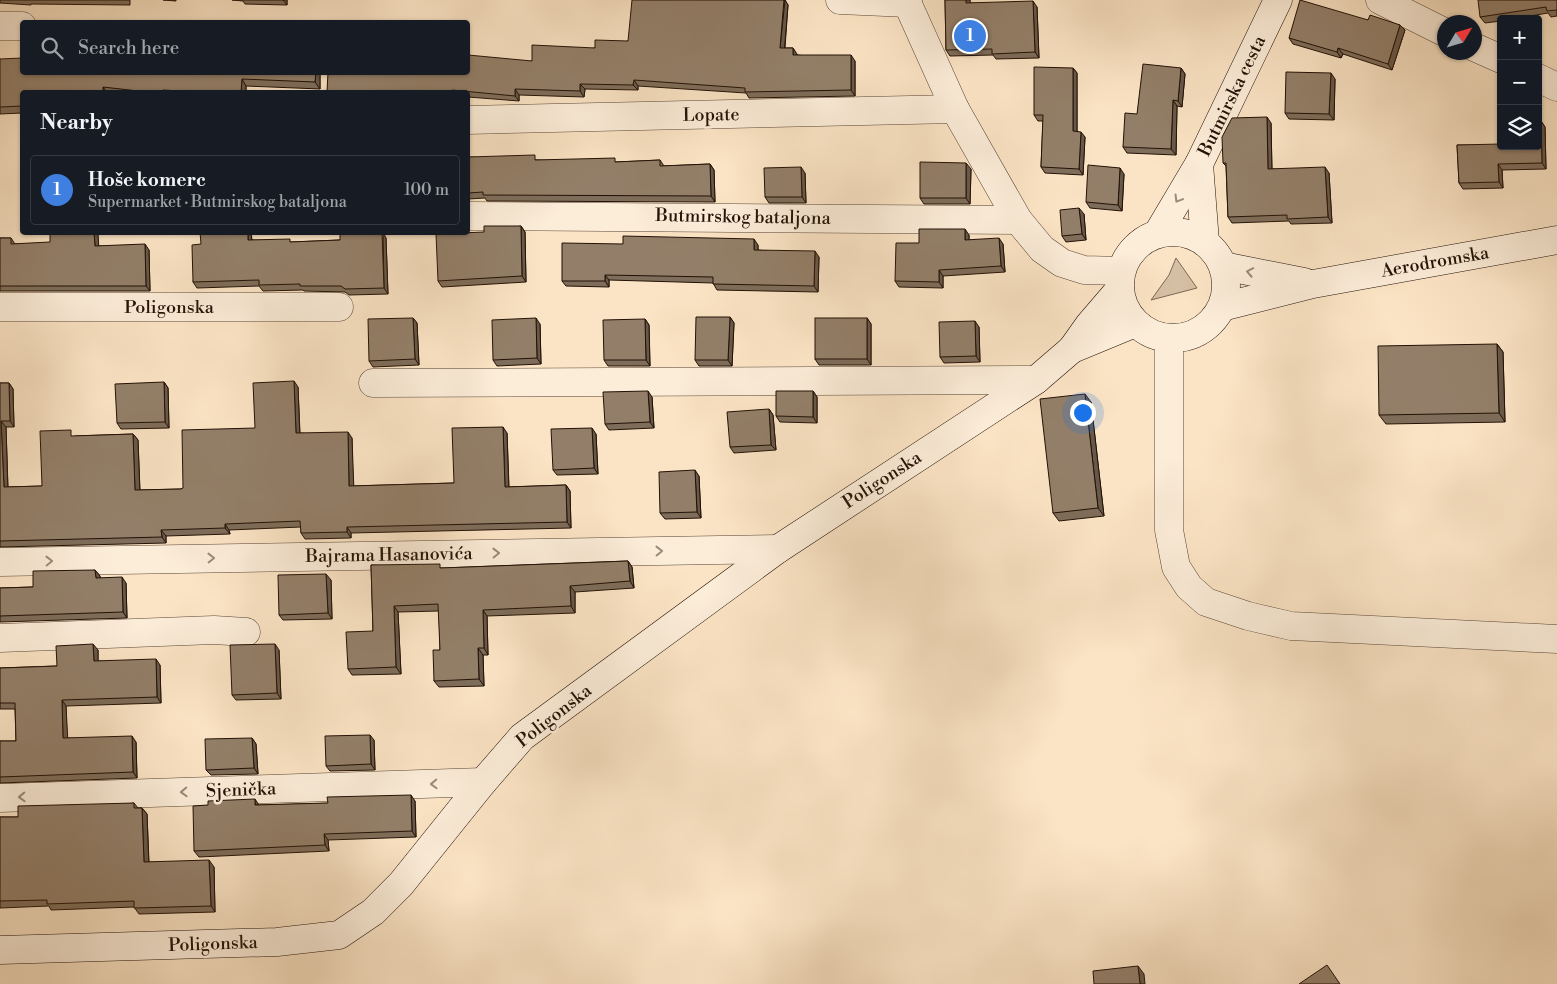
<!DOCTYPE html>
<html lang="en">
<head>
<meta charset="utf-8">
<style>
  body { margin:0; font-family:"Libre Bodoni",serif; background:#242831; color:#f1f3f6 }
  .controls { position:absolute; right:15px; top:15px; display:grid; overflow:hidden; border-radius:5px; box-shadow:0 1px 4px #0004 }
  .controls button { width:45px; height:45px; display:grid; place-items:center; padding:0; border:0; border-bottom:1px solid #363941; background:#171b24; color:#f1f3f6; font:25px sans-serif }
  .compass { position:absolute; left:1437px; top:15px; width:45px; height:45px; border-radius:50%; background:#171b24; box-shadow:0 1px 4px #0004; rotate:52deg }
  .you { position:absolute; left:1082px; top:412px; width:18px; height:18px; margin:-12px; border:4px solid #fff; border-radius:50%; background:#1a73e8; box-shadow:0 0 0 8px #1a73e833 }
  .badge { display:grid; place-items:center; width:32px; height:32px; border-radius:50%; background:#d93025; color:#fff; font-size:16px; font-weight:700 }
  .pin { position:absolute; translate:-50% -50%; border:2px solid #fff; box-shadow:0 1px 5px #0006 }
  .list { margin:0; padding:0; list-style:none }
  h2 { display:flex; justify-content:space-between; align-items:center; height:65px; margin:0; padding:0 20px; font-size:21px }
  h2 small { font-size:16px; font-weight:400; color:#9ea1a6 }
  .list li { display:grid; grid-template-columns:32px 1fr auto; gap:15px; align-items:center; box-sizing:border-box; height:70px; margin:0 10px 10px; padding:0 10px; border:1px solid #363941; border-radius:5px }
  .list b { display:block; font-size:19px; white-space:nowrap }
  .list p { margin:0; font-size:16px; white-space:nowrap; color:#9ea1a6 }
  .list em { font-size:16px; font-style:normal; color:#9ea1a6 }
  .icon { flex:none; width:28px; height:28px; fill:none; stroke:currentColor; stroke-width:2; stroke-linecap:round; stroke-linejoin:round }
  .map { position:relative; flex:none; width:1557px; height:984px; overflow:hidden }
  .search { position:absolute; background:#171b24; box-shadow:0 1px 4px #0004; left:20px; top:20px; width:450px; height:55px; display:flex; align-items:center; gap:12px; box-sizing:border-box; padding:0 18px; border-radius:5px; color:#9ea1a6; font-size:19px }
  .panel { position:absolute; background:#171b24; box-shadow:0 1px 4px #0004; left:20px; top:90px; width:450px; height:145px; border-radius:5px }
  .map>svg:first-child { display:block }
  .green { fill:#d6c0a5; stroke:#7c6856 }
  .lines { fill:none; stroke-linecap:round; stroke-linejoin:round }
  .street-casing { stroke:#594636; stroke-width:29 }
  .secondary-casing { stroke:#231106; stroke-width:29 }
  .street { stroke:#fcedd9; stroke-width:28 }
  .secondary { stroke:#fcedd9; stroke-width:28 }
  .wall { fill:#7e6d5a; stroke:#231106 }
  .shaded-wall { fill:#67594a; stroke:#231106 }
  .building { fill:#937f69; stroke:#231106 }
  .oneway { stroke:#9a8a7a }
  .labels { text-anchor:middle; dominant-baseline:central; stroke-width:5; stroke-linejoin:round; paint-order:stroke }
  .street-label { font-size:18px; fill:#231106; stroke:#fcedd9 }
</style>
</head>
<body>
<div class="map">
<svg width="1557" height="984" viewBox="0 0 1557 984">
  <rect width="100%" height="100%" fill="#fbe4c5"/>
  <filter id="stains"><feTurbulence type="fractalNoise" baseFrequency=".004" numOctaves="4"/><feColorMatrix values="0 0 0 0 .2 0 0 0 0 .09 0 0 0 0 .02 0 0 0 .5 -.17"/></filter>
  <radialGradient id="worn" r=".72"><stop offset=".6" stop-color="#630" stop-opacity="0"/><stop offset="1" stop-color="#630" stop-opacity=".3"/></radialGradient>
  <path class="green" d="M 1176,258 L 1197,288 L 1151,300 L 1169,275 Z"/>
  <g class="lines">
    <g class="street-casing">
      <g id="street">
        <path d="M 840,0 L 908,3"/>
        <path d="M 906,0 L 955,109 L 1018,220 L 1042,249 L 1062,263 L 1084,270 L 1121,271"/>
        <path d="M 1380,0 L 1444,32"/>
        <path d="M 0,26 L 22,26"/>
        <path d="M 1474,47 L 1501,59"/>
        <path d="M 1538,78 L 1557,87"/>
        <path d="M 468,120 L 955,109"/>
        <path d="M 468,216 L 1018,220"/>
        <path d="M 0,307 L 339,307"/>
        <path d="M 1169,339 L 1169,530 L 1176,567 L 1189,587 L 1206,602 L 1248,616 L 1291,626 L 1557,639"/>
        <path d="M 373,383 L 1036,380"/>
        <path d="M 0,562 L 778,549"/>
        <path d="M 0,638 L 214,630 L 246,632"/>
        <path d="M 0,798 L 483,782"/>
      </g>
    </g>
    <g class="secondary-casing">
      <g id="secondary">
        <path d="M 1199,164 L 1205,242"/>
        <circle cx="1173" cy="285" r="53"/>
        <path d="M 1158,233 L 1199,164 L 1278,0"/>
        <path d="M 1223,266 L 1304,282"/>
        <path d="M 1222,307 L 1313,284 L 1557,240"/>
        <path d="M 1072,349 L 1135,323"/>
        <path d="M 0,950 L 277,942 L 339,935 L 373,912 L 401,884 L 483,782 L 522,737 L 778,549 L 1036,380 L 1072,349 L 1089,325 L 1119,290"/>
      </g>
    </g>
    <use href="#street" class="street"/>
    <use href="#secondary" class="secondary"/>
  </g>
  <g class="wall">
    <path d="M 0,0 L 130,0 L 130,5 L 31,4 L 31,5 L 0,3 Z"/>
    <path d="M 163,0 L 176,0 L 176,1 Z"/>
    <path d="M 232,0 L 287,0 L 287,5 L 245,4 L 243,1 Z"/>
    <path d="M 785,0 L 788,5 L 785,48 L 793,48 L 797,55 L 855,61 L 855,96 L 749,98 L 746,93 L 638,86 L 638,90 L 585,89 L 584,97 L 519,95 L 519,101 L 468,97 L 468,92 L 327,92 L 532,61 L 628,41 Z"/>
    <path d="M 945,0 L 970,0 L 970,3 L 1037,7 L 1039,58 L 996,59 L 993,55 L 950,56 L 946,50 Z"/>
    <path d="M 1557,0 L 1557,16 L 1551,17 L 1548,13 L 1513,19 L 1501,19 L 1501,21 L 1485,23 L 1480,17 Z"/>
    <path d="M 1368,20 L 1400,25 L 1405,30 L 1392,70 L 1343,54 L 1341,58 L 1293,44 L 1289,38 Z"/>
    <path d="M 0,59 L 22,72 L 320,72 L 320,89 L 246,86 L 246,92 L 22,92 L 22,113 L 0,114 Z"/>
    <path d="M 1073,68 L 1077,73 L 1077,131 L 1085,137 L 1083,175 L 1045,173 L 1041,167 L 1043,121 L 1038,121 L 1034,115 Z"/>
    <path d="M 1181,68 L 1185,74 L 1182,107 L 1177,106 L 1176,155 L 1127,153 L 1123,147 L 1137,114 Z"/>
    <path d="M 1335,79 L 1334,120 L 1289,119 L 1285,113 Z"/>
    <path d="M 1541,121 L 1545,127 L 1546,169 L 1502,170 L 1503,188 L 1463,189 L 1459,183 L 1457,145 L 1538,146 Z"/>
    <path d="M 1271,123 L 1272,169 L 1329,173 L 1332,223 L 1291,224 L 1289,221 L 1232,223 L 1228,217 L 1226,166 L 1223,163 Z"/>
    <path d="M 468,157 L 539,160 L 617,162 L 660,160 L 664,166 L 710,164 L 714,170 L 715,202 L 487,201 L 485,198 L 468,199 Z"/>
    <path d="M 971,169 L 970,204 L 924,204 L 920,198 Z"/>
    <path d="M 805,173 L 806,203 L 769,203 L 765,197 Z"/>
    <path d="M 1124,174 L 1122,211 L 1090,208 L 1086,202 Z"/>
    <path d="M 1084,214 L 1086,240 L 1066,242 L 1062,236 Z"/>
    <path d="M 521,226 L 525,232 L 526,282 L 442,287 L 438,281 L 484,232 Z"/>
    <path d="M 251,232 L 252,240 L 292,242 L 386,238 L 388,294 L 349,295 L 345,292 L 304,291 L 303,290 L 263,291 L 259,286 L 197,288 L 193,282 L 201,244 Z"/>
    <path d="M 969,235 L 969,240 L 1003,244 L 1005,272 L 943,276 L 943,288 L 899,287 L 895,281 L 919,243 Z"/>
    <path d="M 0,238 L 11,238 L 15,244 L 99,246 L 149,250 L 150,291 L 0,291 Z"/>
    <path d="M 623,244 L 758,245 L 758,250 L 819,257 L 818,292 L 717,290 L 713,283 L 609,280 L 609,287 L 566,286 L 562,281 Z"/>
    <path d="M 730,317 L 734,323 L 732,366 L 699,366 L 695,360 Z"/>
    <path d="M 413,318 L 417,323 L 419,365 L 373,367 L 369,361 Z"/>
    <path d="M 867,318 L 871,324 L 871,365 L 819,365 L 815,359 Z"/>
    <path d="M 645,319 L 649,325 L 650,366 L 608,366 L 604,360 Z"/>
    <path d="M 540,324 L 541,364 L 497,366 L 493,360 Z"/>
    <path d="M 979,327 L 980,362 L 944,363 L 940,357 Z"/>
    <path d="M 1497,344 L 1503,352 L 1505,422 L 1386,424 L 1379,415 Z"/>
    <path d="M 164,382 L 168,388 L 169,428 L 121,429 L 117,423 Z"/>
    <path d="M 0,383 L 9,383 L 13,389 L 14,427 L 6,427 L 8,487 L 42,486 L 75,436 L 133,434 L 138,440 L 140,490 L 181,489 L 183,488 L 255,428 L 298,387 L 300,433 L 352,438 L 353,486 L 454,483 L 507,433 L 509,487 L 566,485 L 570,491 L 571,528 L 351,533 L 351,538 L 305,539 L 301,533 L 301,527 L 229,530 L 230,534 L 166,536 L 166,543 L 0,547 Z"/>
    <path d="M 813,391 L 817,397 L 817,423 L 780,422 L 776,416 Z"/>
    <path d="M 652,397 L 654,428 L 609,430 L 605,424 Z"/>
    <path d="M 1091,402 L 1104,516 L 1059,521 L 1053,513 Z"/>
    <path d="M 769,409 L 773,415 L 776,450 L 734,453 L 730,447 Z"/>
    <path d="M 596,434 L 598,474 L 557,475 L 553,470 Z"/>
    <path d="M 699,476 L 701,518 L 665,519 L 660,513 Z"/>
    <path d="M 628,561 L 632,567 L 634,588 L 575,592 L 575,613 L 487,616 L 488,655 L 483,655 L 484,686 L 439,687 L 434,681 L 440,650 L 439,611 L 398,612 L 401,674 L 352,675 L 348,669 L 373,631 L 371,565 L 443,568 Z"/>
    <path d="M 95,570 L 100,576 L 100,578 L 126,583 L 127,618 L 0,622 L 0,588 L 33,587 Z"/>
    <path d="M 331,580 L 332,619 L 283,620 L 279,615 Z"/>
    <path d="M 98,650 L 98,661 L 160,665 L 161,703 L 66,706 L 67,738 L 136,742 L 137,778 L 0,783 L 0,741 L 16,741 L 15,709 L 0,709 L 0,668 L 57,666 Z"/>
    <path d="M 279,650 L 281,699 L 236,700 L 232,695 Z"/>
    <path d="M 252,738 L 256,744 L 258,774 L 211,775 L 206,770 Z"/>
    <path d="M 374,740 L 375,770 L 330,771 L 326,766 Z"/>
    <path d="M 415,801 L 416,837 L 328,840 L 329,851 L 199,857 L 194,851 L 259,805 Z"/>
    <path d="M 134,803 L 138,808 L 142,808 L 147,814 L 149,862 L 214,867 L 215,912 L 139,914 L 134,907 L 51,910 L 49,906 L 0,908 L 0,817 L 18,817 Z"/>
  </g>
  <g class="shaded-wall">
    <path d="M 283,0 L 287,0 L 287,5 Z"/>
    <path d="M 785,0 L 788,5 L 784,54 L 780,48 Z"/>
    <path d="M 966,0 L 970,0 L 970,9 L 966,3 Z"/>
    <path d="M 1033,1 L 1037,7 L 1039,58 L 1035,52 Z"/>
    <path d="M 1400,25 L 1405,30 L 1392,70 L 1388,64 Z"/>
    <path d="M 793,48 L 797,54 L 797,61 L 793,55 Z"/>
    <path d="M 1338,48 L 1343,54 L 1341,58 L 1337,52 Z"/>
    <path d="M 851,55 L 855,61 L 855,96 L 851,90 Z"/>
    <path d="M 1073,68 L 1077,73 L 1077,137 L 1073,131 Z"/>
    <path d="M 1181,68 L 1185,74 L 1182,107 L 1178,101 Z"/>
    <path d="M 316,72 L 320,72 L 320,89 L 315,82 Z"/>
    <path d="M 1331,73 L 1335,79 L 1334,120 L 1329,114 Z"/>
    <path d="M 242,79 L 246,86 L 246,92 L 241,92 Z"/>
    <path d="M 634,80 L 638,86 L 638,90 L 633,85 Z"/>
    <path d="M 580,84 L 585,89 L 584,97 L 580,91 Z"/>
    <path d="M 103,87 L 107,92 L 103,92 Z"/>
    <path d="M 515,89 L 519,95 L 519,101 L 515,96 Z"/>
    <path d="M 1173,100 L 1177,106 L 1176,155 L 1171,149 Z"/>
    <path d="M 1267,117 L 1271,123 L 1272,175 L 1268,169 Z"/>
    <path d="M 1541,121 L 1545,127 L 1546,169 L 1542,163 Z"/>
    <path d="M 1081,132 L 1085,137 L 1083,175 L 1079,169 Z"/>
    <path d="M 966,163 L 971,169 L 970,204 L 966,198 Z"/>
    <path d="M 710,164 L 714,170 L 715,202 L 711,196 Z"/>
    <path d="M 1498,164 L 1502,170 L 1503,188 L 1499,182 Z"/>
    <path d="M 801,167 L 805,173 L 806,203 L 802,197 Z"/>
    <path d="M 1325,167 L 1329,173 L 1332,223 L 1328,217 Z"/>
    <path d="M 1120,168 L 1124,174 L 1122,211 L 1118,205 Z"/>
    <path d="M 1079,208 L 1084,214 L 1086,240 L 1082,234 Z"/>
    <path d="M 521,226 L 525,232 L 526,282 L 522,276 Z"/>
    <path d="M 965,229 L 969,235 L 969,246 L 965,240 Z"/>
    <path d="M 94,232 L 98,232 L 99,252 L 95,246 Z"/>
    <path d="M 248,232 L 251,232 L 252,246 L 248,240 Z"/>
    <path d="M 383,232 L 386,238 L 388,294 L 384,288 Z"/>
    <path d="M 999,238 L 1003,244 L 1005,272 L 1001,266 Z"/>
    <path d="M 754,239 L 758,245 L 758,256 L 754,250 Z"/>
    <path d="M 145,244 L 149,250 L 150,291 L 146,286 Z"/>
    <path d="M 815,251 L 819,257 L 818,292 L 814,286 Z"/>
    <path d="M 939,270 L 943,276 L 943,288 L 939,282 Z"/>
    <path d="M 605,275 L 609,280 L 609,287 L 605,281 Z"/>
    <path d="M 730,317 L 734,323 L 732,366 L 728,360 Z"/>
    <path d="M 413,318 L 417,323 L 419,365 L 415,359 Z"/>
    <path d="M 536,318 L 540,324 L 541,364 L 537,358 Z"/>
    <path d="M 867,318 L 871,324 L 871,365 L 867,359 Z"/>
    <path d="M 645,319 L 649,325 L 650,366 L 646,360 Z"/>
    <path d="M 975,321 L 979,327 L 980,362 L 976,356 Z"/>
    <path d="M 1497,344 L 1503,352 L 1505,422 L 1499,413 Z"/>
    <path d="M 294,381 L 298,387 L 300,439 L 296,433 Z"/>
    <path d="M 164,382 L 168,388 L 169,428 L 165,422 Z"/>
    <path d="M 9,383 L 13,389 L 14,427 L 10,421 Z"/>
    <path d="M 648,391 L 652,397 L 654,428 L 650,422 Z"/>
    <path d="M 813,391 L 817,397 L 817,423 L 813,417 Z"/>
    <path d="M 1085,394 L 1091,402 L 1104,516 L 1098,508 Z"/>
    <path d="M 769,409 L 773,415 L 776,450 L 771,445 Z"/>
    <path d="M 1,421 L 6,427 L 8,493 L 4,487 Z"/>
    <path d="M 503,427 L 507,433 L 509,493 L 505,487 Z"/>
    <path d="M 592,428 L 596,434 L 598,474 L 594,468 Z"/>
    <path d="M 348,432 L 352,438 L 354,492 L 349,486 Z"/>
    <path d="M 133,434 L 138,440 L 140,496 L 135,490 Z"/>
    <path d="M 695,470 L 699,476 L 701,518 L 697,512 Z"/>
    <path d="M 566,485 L 570,491 L 571,528 L 567,522 Z"/>
    <path d="M 225,524 L 229,530 L 230,534 L 225,528 Z"/>
    <path d="M 347,527 L 351,533 L 351,538 L 347,532 Z"/>
    <path d="M 161,530 L 166,536 L 166,543 L 162,537 Z"/>
    <path d="M 628,561 L 632,567 L 634,588 L 630,581 Z"/>
    <path d="M 95,570 L 100,576 L 100,584 L 96,578 Z"/>
    <path d="M 326,574 L 331,580 L 332,619 L 328,613 Z"/>
    <path d="M 122,577 L 126,583 L 127,618 L 123,612 Z"/>
    <path d="M 570,586 L 575,592 L 575,613 L 571,606 Z"/>
    <path d="M 394,606 L 398,612 L 401,674 L 396,667 Z"/>
    <path d="M 483,610 L 487,616 L 488,655 L 484,648 Z"/>
    <path d="M 93,644 L 98,650 L 98,667 L 94,661 Z"/>
    <path d="M 275,644 L 279,650 L 281,699 L 277,693 Z"/>
    <path d="M 478,648 L 483,655 L 484,686 L 479,679 Z"/>
    <path d="M 156,659 L 160,665 L 161,703 L 157,697 Z"/>
    <path d="M 62,700 L 66,706 L 68,744 L 63,738 Z"/>
    <path d="M 370,735 L 374,740 L 375,770 L 371,764 Z"/>
    <path d="M 132,736 L 136,742 L 137,778 L 133,772 Z"/>
    <path d="M 252,738 L 256,744 L 258,774 L 254,768 Z"/>
    <path d="M 411,795 L 415,801 L 416,837 L 412,831 Z"/>
    <path d="M 255,799 L 259,805 L 255,805 Z"/>
    <path d="M 142,808 L 147,814 L 149,869 L 144,862 Z"/>
    <path d="M 324,834 L 328,840 L 329,851 L 325,845 Z"/>
    <path d="M 209,860 L 214,867 L 215,912 L 211,906 Z"/>
    <path d="M 1138,966 L 1144,974 L 1145,984 L 1140,984 Z"/>
  </g>
  <g class="building">
    <path d="M 632,0 L 784,0 L 780,48 L 793,48 L 793,55 L 851,55 L 851,90 L 745,92 L 745,88 L 634,80 L 633,85 L 580,84 L 580,91 L 515,89 L 515,96 L 452,90 L 452,92 L 327,92 L 328,72 L 468,72 L 468,55 L 532,61 L 532,45 L 595,48 L 595,40 L 628,41 Z"/>
    <path d="M 945,0 L 966,0 L 966,3 L 1033,1 L 1035,52 L 992,54 L 992,49 L 946,50 Z"/>
    <path d="M 1300,0 L 1368,20 L 1370,15 L 1400,25 L 1388,64 L 1338,48 L 1337,52 L 1289,38 Z"/>
    <path d="M 1478,0 L 1557,0 L 1557,10 L 1547,11 L 1546,7 L 1480,17 Z"/>
    <path d="M 22,58 L 22,72 L 316,72 L 315,82 L 242,79 L 241,92 L 198,92 L 163,90 L 163,92 L 147,92 L 103,87 L 103,92 L 22,92 L 22,106 L 0,107 L 0,59 Z"/>
    <path d="M 1143,64 L 1181,68 L 1178,101 L 1173,100 L 1171,149 L 1123,147 L 1125,113 L 1137,114 Z"/>
    <path d="M 1034,67 L 1073,68 L 1073,131 L 1081,132 L 1079,169 L 1041,167 L 1043,115 L 1034,115 Z"/>
    <path d="M 1286,72 L 1331,73 L 1329,114 L 1285,113 Z"/>
    <path d="M 1267,117 L 1268,169 L 1325,167 L 1328,217 L 1287,219 L 1287,215 L 1228,217 L 1226,163 L 1223,163 L 1222,137 L 1232,118 Z"/>
    <path d="M 1538,121 L 1541,121 L 1542,163 L 1498,164 L 1499,182 L 1459,183 L 1457,145 L 1501,144 L 1501,146 L 1538,146 Z"/>
    <path d="M 535,155 L 535,160 L 615,158 L 615,162 L 660,160 L 660,166 L 710,164 L 711,196 L 483,195 L 483,192 L 468,193 L 468,157 Z"/>
    <path d="M 920,162 L 966,163 L 966,198 L 920,198 Z"/>
    <path d="M 1088,165 L 1120,168 L 1118,205 L 1086,202 Z"/>
    <path d="M 801,167 L 802,197 L 765,197 L 764,168 Z"/>
    <path d="M 1079,208 L 1082,234 L 1062,236 L 1060,210 Z"/>
    <path d="M 484,226 L 521,226 L 522,276 L 438,281 L 436,234 L 484,232 Z"/>
    <path d="M 919,229 L 965,229 L 965,240 L 999,238 L 1001,266 L 939,270 L 939,282 L 895,281 L 896,243 L 919,243 Z"/>
    <path d="M 50,232 L 94,232 L 95,246 L 145,244 L 146,286 L 0,286 L 0,238 L 11,238 L 11,244 L 50,242 Z"/>
    <path d="M 200,232 L 248,232 L 248,240 L 290,239 L 290,242 L 340,240 L 340,233 L 382,232 L 384,288 L 345,289 L 341,286 L 300,286 L 300,284 L 259,285 L 259,280 L 193,282 L 192,245 L 201,244 Z"/>
    <path d="M 623,236 L 754,239 L 754,250 L 815,251 L 814,286 L 713,284 L 713,277 L 605,275 L 605,281 L 562,281 L 562,243 L 623,244 Z"/>
    <path d="M 696,317 L 730,317 L 728,360 L 695,360 Z"/>
    <path d="M 413,318 L 415,359 L 369,361 L 368,319 Z"/>
    <path d="M 536,318 L 537,358 L 493,360 L 492,320 Z"/>
    <rect x="815" y="318" width="52" height="41"/>
    <path d="M 645,319 L 646,360 L 604,360 L 603,320 Z"/>
    <path d="M 975,321 L 976,356 L 940,357 L 939,322 Z"/>
    <path d="M 1497,344 L 1499,413 L 1379,415 L 1378,346 Z"/>
    <path d="M 294,381 L 296,433 L 348,432 L 349,486 L 454,483 L 452,428 L 503,427 L 505,487 L 566,485 L 567,522 L 347,527 L 347,532 L 301,533 L 300,521 L 225,524 L 225,528 L 161,530 L 162,537 L 0,541 L 0,383 L 9,383 L 10,421 L 1,421 L 4,487 L 42,486 L 40,431 L 71,430 L 71,436 L 133,434 L 135,490 L 181,489 L 183,488 L 182,430 L 255,428 L 253,383 Z"/>
    <path d="M 164,382 L 165,422 L 117,423 L 115,384 Z"/>
    <path d="M 648,391 L 650,422 L 605,424 L 603,392 Z"/>
    <path d="M 776,391 L 813,391 L 813,417 L 776,416 Z"/>
    <path d="M 1085,394 L 1098,508 L 1053,513 L 1040,399 Z"/>
    <path d="M 769,409 L 771,445 L 730,447 L 727,412 Z"/>
    <path d="M 592,428 L 594,468 L 553,470 L 551,429 Z"/>
    <path d="M 695,470 L 697,512 L 660,513 L 659,472 Z"/>
    <path d="M 628,561 L 630,581 L 570,586 L 571,606 L 483,610 L 484,648 L 478,648 L 479,679 L 434,681 L 433,650 L 440,650 L 438,604 L 394,606 L 396,667 L 348,669 L 346,632 L 373,631 L 371,565 L 440,564 L 440,568 Z"/>
    <path d="M 95,570 L 96,578 L 122,577 L 123,612 L 0,616 L 0,588 L 33,587 L 33,571 Z"/>
    <path d="M 326,574 L 328,613 L 279,615 L 278,575 Z"/>
    <path d="M 93,644 L 94,661 L 156,659 L 157,697 L 62,700 L 63,738 L 132,736 L 133,772 L 0,777 L 0,741 L 16,741 L 15,703 L 0,703 L 0,668 L 57,666 L 56,646 Z"/>
    <path d="M 275,644 L 277,693 L 232,695 L 230,645 Z"/>
    <path d="M 370,735 L 371,764 L 326,766 L 325,736 Z"/>
    <path d="M 252,738 L 254,768 L 206,770 L 205,739 Z"/>
    <path d="M 411,795 L 412,831 L 324,834 L 325,845 L 194,851 L 193,806 L 208,805 L 208,801 L 255,799 L 255,805 L 328,803 L 327,797 Z"/>
    <path d="M 134,803 L 134,808 L 142,808 L 144,862 L 209,860 L 211,906 L 134,908 L 134,901 L 47,904 L 47,900 L 0,901 L 0,817 L 18,817 L 18,806 Z"/>
    <path d="M 1327,965 L 1340,984 L 1299,984 Z"/>
    <path d="M 1138,966 L 1140,984 L 1094,984 L 1093,971 Z"/>
  </g>
  <defs><path id="oneway-chevron" d="M-2-3.5L2.5 0L-2 3.5" fill="none" stroke-width="1.6" stroke-linecap="round" stroke-linejoin="round" transform="scale(1.25)"/></defs>
  <g class="oneway">
    <use href="#oneway-chevron" transform="translate(1178 199) rotate(121)"/>
    <use href="#oneway-chevron" transform="translate(1250 272) rotate(-169)"/>
    <use href="#oneway-chevron" transform="translate(659 551) rotate(-1)"/>
    <use href="#oneway-chevron" transform="translate(496 553) rotate(-1)"/>
    <use href="#oneway-chevron" transform="translate(211 558) rotate(-1)"/>
    <use href="#oneway-chevron" transform="translate(49 561) rotate(-1)"/>
    <use href="#oneway-chevron" transform="translate(434 784) rotate(178)"/>
    <use href="#oneway-chevron" transform="translate(184 792) rotate(178)"/>
    <use href="#oneway-chevron" transform="translate(22 797) rotate(178)"/>
  </g>
  <g class="labels">
    <g class="street-label">
      <text transform="translate(1232 96) rotate(-64)">Butmirska cesta</text>
      <text transform="translate(711 115) rotate(-1)">Lopate</text>
      <text transform="translate(743 217) rotate(1)">Butmirskog bataljona</text>
      <text transform="translate(1435 262) rotate(-10)">Aerodromska</text>
      <text x="169" y="307">Poligonska</text>
      <text transform="translate(882 480) rotate(-33)">Poligonska</text>
      <text transform="translate(389 555) rotate(-1)">Bajrama Hasanovića</text>
      <text transform="translate(554 716) rotate(-38)">Poligonska</text>
      <text transform="translate(241 790) rotate(-2)">Sjenička</text>
      <text transform="translate(213 944) rotate(-2)">Poligonska</text>
    </g>
  </g>
  <rect width="100%" height="100%" filter="url(#stains)"/>
  <rect width="100%" height="100%" fill="url(#worn)"/>
</svg>
<div class="controls">
<button>+</button>
<button>−</button>
<button><svg class="icon" aria-label="layers" viewBox="0 0 24 24"><path d="M12 4l9 5-9 5-9-5zM3 14l9 5 9-5"/></svg></button>
</div>
<svg class="compass" viewBox="-18 -18 36 36"><path d="M0-13l5 13h-10z" fill="#e53935"/><path d="M0 13l5-13h-10z" fill="#9ea1a6"/></svg>
<div class="you"></div>
<div class="pin badge" style="left:970px;top:36px;background:#3f7fe0">1</div>
<div class="search"><svg class="icon" aria-label="search" viewBox="0 0 24 24"><circle cx="10" cy="10" r="6"/><path d="M15 15l6 6"/></svg>Search here</div>
<section class="panel">
<h2>Nearby<small></small></h2>
<ul class="list">
<li><span class="badge" style="background:#3f7fe0">1</span><div><b>Hoše komerc</b><p>Supermarket · Butmirskog bataljona</p></div><em>100 m</em></li>
</ul>
</section>
</div>
</body>
</html>
